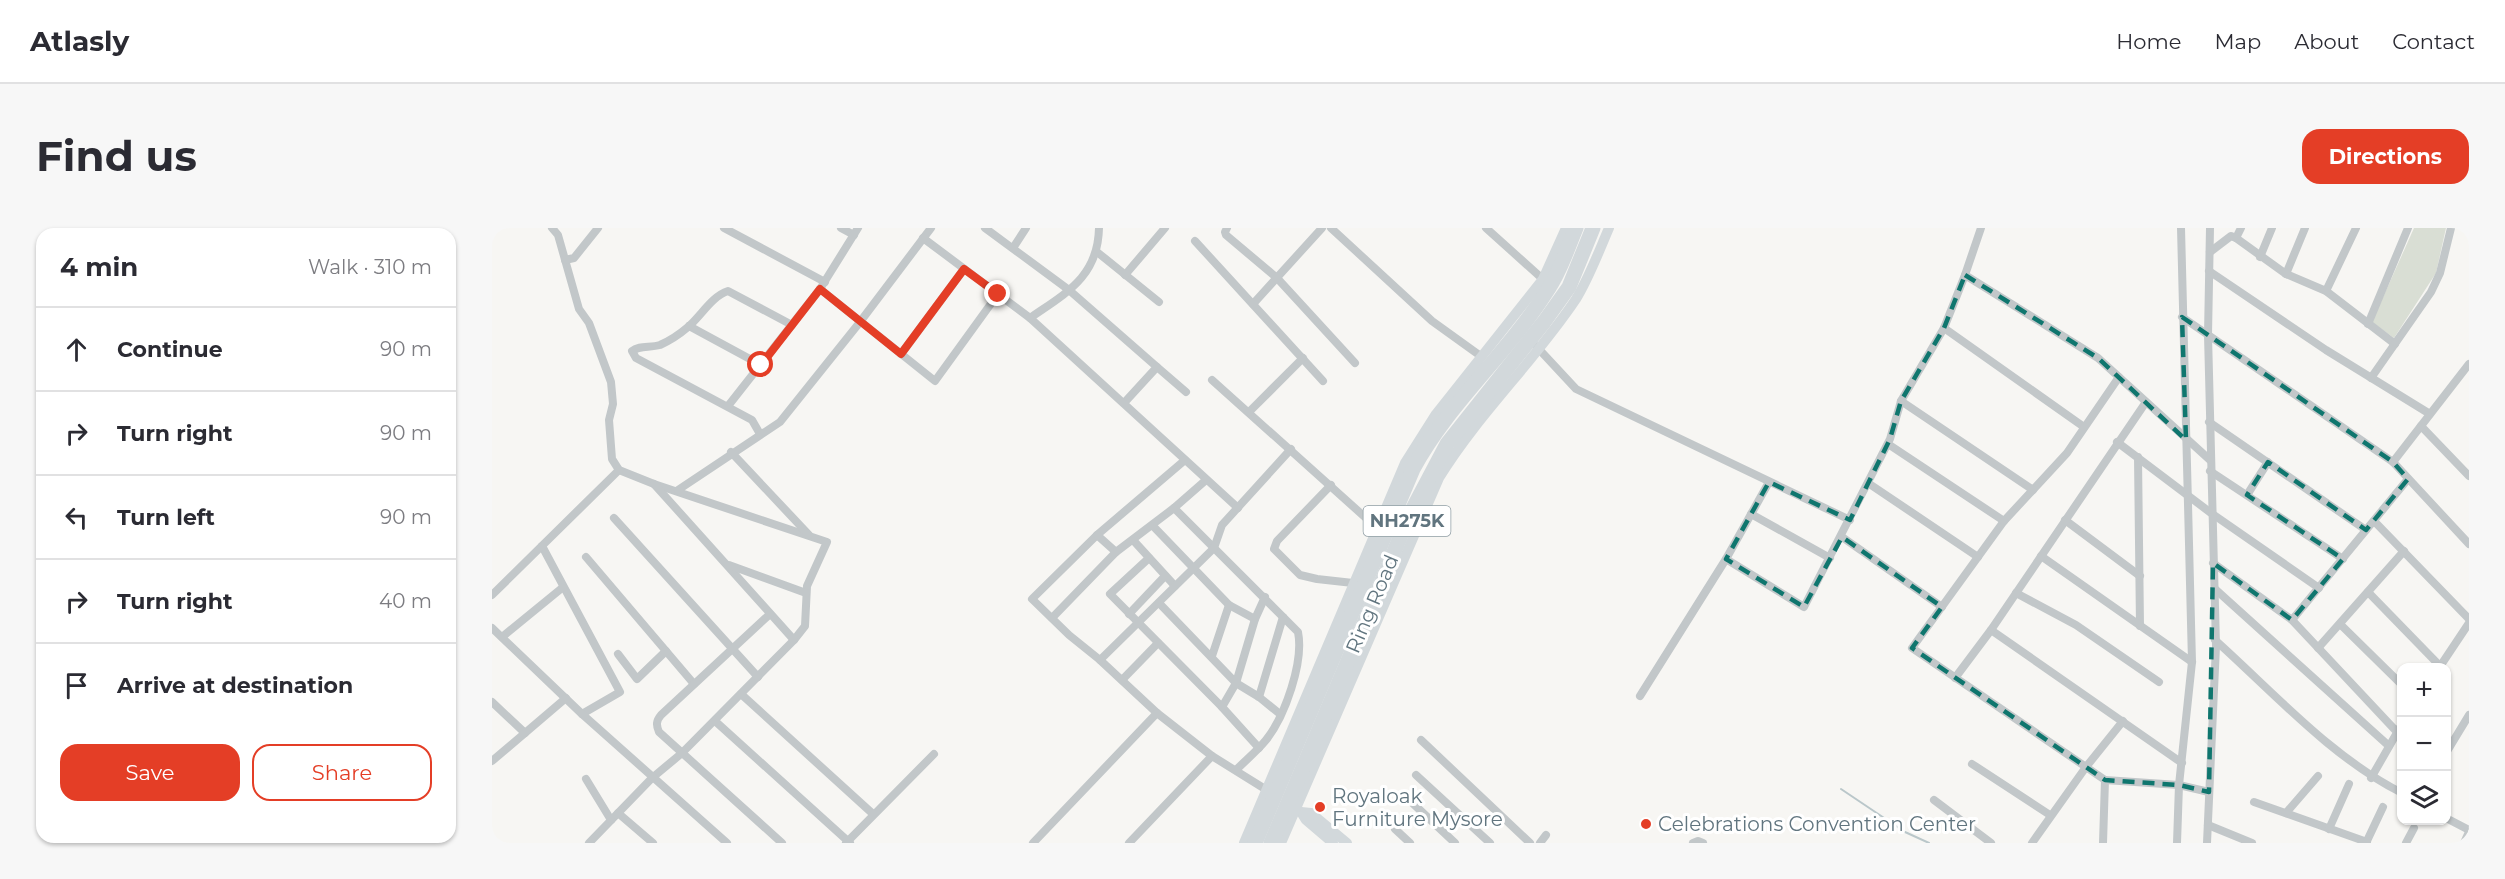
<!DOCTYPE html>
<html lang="en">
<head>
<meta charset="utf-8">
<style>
  body { margin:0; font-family:Montserrat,sans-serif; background:#f7f7f7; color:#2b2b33 }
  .controls { position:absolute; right:18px; bottom:18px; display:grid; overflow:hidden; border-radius:12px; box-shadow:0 2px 4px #0004 }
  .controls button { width:54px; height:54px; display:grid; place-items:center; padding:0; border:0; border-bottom:2px solid #e1e1e2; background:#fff; color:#2b2b33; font:30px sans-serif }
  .stop { position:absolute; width:18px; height:18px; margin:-14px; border:4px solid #e43e26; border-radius:50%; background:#fff }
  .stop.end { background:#e43e26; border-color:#fff; box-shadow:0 2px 6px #0008 }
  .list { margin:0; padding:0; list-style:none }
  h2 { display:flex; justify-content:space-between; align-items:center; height:78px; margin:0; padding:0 24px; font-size:26px }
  h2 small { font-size:20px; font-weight:400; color:#7c7c81 }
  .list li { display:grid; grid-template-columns:39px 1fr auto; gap:18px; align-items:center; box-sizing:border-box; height:84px; padding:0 24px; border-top:2px solid #e1e1e2 }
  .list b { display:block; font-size:22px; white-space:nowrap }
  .list em { font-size:20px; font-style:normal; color:#7c7c81 }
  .actions { display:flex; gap:12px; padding:18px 24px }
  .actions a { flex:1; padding:14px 0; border:2px solid #e43e26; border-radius:18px; text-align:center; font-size:21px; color:#e43e26 }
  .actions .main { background:#e43e26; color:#fff }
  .icon { flex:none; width:33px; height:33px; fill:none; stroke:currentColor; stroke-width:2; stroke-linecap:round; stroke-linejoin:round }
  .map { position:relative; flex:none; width:1977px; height:615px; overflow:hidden; border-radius:18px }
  header { display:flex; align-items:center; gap:36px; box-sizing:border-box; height:84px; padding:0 30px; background:#fff; border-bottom:2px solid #e1e1e2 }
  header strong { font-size:28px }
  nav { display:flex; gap:33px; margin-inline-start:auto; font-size:21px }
  .intro { display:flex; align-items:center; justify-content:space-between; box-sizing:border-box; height:144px; padding:0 36px }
  h1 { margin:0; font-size:42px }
  .button { padding:15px 27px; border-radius:18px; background:#e43e26; color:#fff; font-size:21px; font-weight:700 }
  main { display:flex; gap:36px; padding:0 36px }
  aside { flex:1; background:#fff; border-radius:18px; box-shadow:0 2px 4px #0004 }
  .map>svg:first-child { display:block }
  .green { fill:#d9ded4 }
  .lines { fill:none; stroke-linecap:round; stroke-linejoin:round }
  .stream { stroke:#bac7ca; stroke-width:2 }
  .street { stroke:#c2c7c9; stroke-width:8 }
  .secondary { stroke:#d2d8db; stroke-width:10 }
  .highway { stroke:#d2d8db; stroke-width:15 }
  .route { stroke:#e43e26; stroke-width:8 }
  .marked { fill:none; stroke:#0f766e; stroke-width:4.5; stroke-dasharray:12 8; stroke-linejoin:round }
  .poi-dot { fill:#e43e26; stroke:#fff; stroke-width:2 }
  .labels { text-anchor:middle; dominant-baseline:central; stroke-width:6; stroke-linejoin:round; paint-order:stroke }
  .shield { fill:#fff; stroke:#909ea5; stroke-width:1.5 }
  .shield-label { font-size:18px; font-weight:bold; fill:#61757f }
  .street-label { font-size:20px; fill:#61757f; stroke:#fff }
  .poi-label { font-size:20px; fill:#61757f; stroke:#fff; text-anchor:start }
</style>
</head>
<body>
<header>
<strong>Atlasly</strong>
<nav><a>Home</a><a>Map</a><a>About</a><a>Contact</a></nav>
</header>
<div class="intro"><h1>Find us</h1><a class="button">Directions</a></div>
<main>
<aside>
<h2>4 min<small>Walk · 310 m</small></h2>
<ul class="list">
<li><svg class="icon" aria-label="ahead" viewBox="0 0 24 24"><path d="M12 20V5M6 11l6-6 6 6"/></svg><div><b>Continue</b></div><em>90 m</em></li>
<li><svg class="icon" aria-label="right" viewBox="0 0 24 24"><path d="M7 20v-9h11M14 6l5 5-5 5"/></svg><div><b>Turn right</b></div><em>90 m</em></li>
<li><svg class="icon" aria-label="left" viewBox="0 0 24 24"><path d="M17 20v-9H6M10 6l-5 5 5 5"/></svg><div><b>Turn left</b></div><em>90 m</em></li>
<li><svg class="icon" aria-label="right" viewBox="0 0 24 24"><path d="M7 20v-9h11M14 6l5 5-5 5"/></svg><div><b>Turn right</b></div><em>40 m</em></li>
<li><svg class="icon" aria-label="arrive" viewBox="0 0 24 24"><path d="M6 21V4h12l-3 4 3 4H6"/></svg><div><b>Arrive at destination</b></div></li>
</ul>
<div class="actions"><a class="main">Save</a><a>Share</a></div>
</aside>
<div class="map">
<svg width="1977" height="615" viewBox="0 0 1977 615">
  <rect width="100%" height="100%" fill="#f7f6f3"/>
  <path class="green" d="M 1922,0 L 1954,0 L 1944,45 L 1902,110 L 1880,94 Z"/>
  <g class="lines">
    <path class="stream" d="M 1349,561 L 1413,604 L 1437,615"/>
    <g class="street">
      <path d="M 60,0 L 66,7 L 87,81 L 97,95 L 119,154 L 121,176 L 117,192 L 120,231 L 127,242 L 162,256 L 335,314 L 315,358 L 313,398 L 302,412 L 190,525 L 160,550 L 97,615"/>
      <path d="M 232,0 L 333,54"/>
      <path d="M 349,0 L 362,7"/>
      <path d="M 493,0 L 577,62 L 665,139 L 632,175"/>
      <path d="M 735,0 L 733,4 L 734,7 L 785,50 L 863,135"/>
      <path d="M 839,0 L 940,93 L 990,129"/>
      <path d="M 994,0 L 1054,54"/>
      <path d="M 1489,0 L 1473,47 L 1606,130 L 1718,232"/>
      <path d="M 431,10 L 538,90 L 746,280"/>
      <path d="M 1744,10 L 1749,0"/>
      <path d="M 703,13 L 831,153"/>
      <path d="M 521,20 L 534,0"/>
      <path d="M 605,24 L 667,74"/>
      <path d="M 1718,24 L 1739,8 L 1744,10 L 1794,46 L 1834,63 L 1903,116"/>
      <path d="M 1768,29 L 1780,0"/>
      <path d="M 73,32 L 82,30 L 106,0"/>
      <path d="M 1717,43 L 1834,122 L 1938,186"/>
      <path d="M 1794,46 L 1813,0"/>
      <path d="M 633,47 L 673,0"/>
      <path d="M 328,61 L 443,153 L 506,66"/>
      <path d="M 1834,63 L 1864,0"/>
      <path d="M 761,76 L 830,0"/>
      <path d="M 1690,89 L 1901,234 L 1977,316"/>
      <path d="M 538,90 C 574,65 606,49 607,0"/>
      <path d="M 1876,96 L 1916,0"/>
      <path d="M 197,98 L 269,137"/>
      <path d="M 1452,100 L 1592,199"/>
      <path d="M 1044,118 L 1084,161 L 1358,292"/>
      <path d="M 409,126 L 472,41"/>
      <path d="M 665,139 L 694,164"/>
      <path d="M 1627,149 L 1575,225 L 1512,293 L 1420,420 L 1613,552 L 1687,557 L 1717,564"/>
      <path d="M 1879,150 L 1939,64 L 1948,45 L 1959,0"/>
      <path d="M 720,152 L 884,299"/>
      <path d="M 1409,173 L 1541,262"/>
      <path d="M 236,178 L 328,61 L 366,0"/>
      <path d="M 757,184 L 811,130"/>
      <path d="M 1717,194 L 1874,302"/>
      <path d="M 1929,198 L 1977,248"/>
      <path d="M 268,206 L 260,192 L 144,130 L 140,123 C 147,117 158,120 168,117 C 177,113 189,105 196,99 C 209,88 220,68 236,63 L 300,97"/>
      <path d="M 1625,214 L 1719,285 L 1827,360"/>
      <path d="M 1396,216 L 1512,293"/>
      <path d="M 239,224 L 317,307"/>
      <path d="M 1646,229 L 1648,398"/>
      <path d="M 693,232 L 605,307 L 540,371 L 577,407 L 608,432 L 665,485 L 720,528"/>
      <path d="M 1901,234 L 1977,136"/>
      <path d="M 1718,243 L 1851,331"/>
      <path d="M 1376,255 L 1486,329"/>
      <path d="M 162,256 L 302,412"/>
      <path d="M 839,257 L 785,313 L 782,321 L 808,347 L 825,351 L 861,355"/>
      <path d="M 186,262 L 288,194 L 368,94 L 439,0"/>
      <path d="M 1755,267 L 1776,234"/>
      <path d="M 682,280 L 806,404 C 812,434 793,488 774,512 C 765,523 754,532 744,542"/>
      <path d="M 1259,286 L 1338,330"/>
      <path d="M 122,290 L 266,449"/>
      <path d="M 1573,292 L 1648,348"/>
      <path d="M 1882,293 L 1977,391"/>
      <path d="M 661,298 L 737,377 L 763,391"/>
      <path d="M 605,307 L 624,324"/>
      <path d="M 1350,309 L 1450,379"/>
      <path d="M 641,312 L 683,358"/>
      <path d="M 50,318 L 128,464 L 90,486"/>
      <path d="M 1549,328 L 1700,434"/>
      <path d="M 94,329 L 202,456"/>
      <path d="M 657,330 L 618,366 L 730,479 L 767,520"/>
      <path d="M 1234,331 L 1312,379 L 1398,211 L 1409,173 L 1452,100 L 1473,47"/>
      <path d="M 1721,335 L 1800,392 L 1905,504"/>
      <path d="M 237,337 L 314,365"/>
      <path d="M 1723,361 L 1897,518"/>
      <path d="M 1876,364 L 1948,438"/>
      <path d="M 1524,365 L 1584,397 L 1667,454"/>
      <path d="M 0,367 L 127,242"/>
      <path d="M 667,375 L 744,455 L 767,469 L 788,486"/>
      <path d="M 278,386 L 169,487 C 164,493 164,497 167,504 L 290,615"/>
      <path d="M 637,386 L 673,348"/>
      <path d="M 560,390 L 624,324 L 682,280 L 714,252"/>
      <path d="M 1800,392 L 1916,251"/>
      <path d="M 1848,396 L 1910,457"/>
      <path d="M 0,400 L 90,486 L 235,615"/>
      <path d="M 1499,402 L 1690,535"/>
      <path d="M 10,409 L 70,360"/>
      <path d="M 1723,412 C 1781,464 1840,530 1910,565"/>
      <path d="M 1826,420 L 1912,323"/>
      <path d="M 126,426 L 145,451 L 174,423"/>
      <path d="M 720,428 L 737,377"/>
      <path d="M 608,432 L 722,320 L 730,297 L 799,221"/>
      <path d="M 1947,440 L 1977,395"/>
      <path d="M 1463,450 L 1499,402 L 1654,174"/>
      <path d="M 630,452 L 666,415"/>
      <path d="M 249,466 L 381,586"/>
      <path d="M 1148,468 L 1234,331 L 1277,254"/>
      <path d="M 767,469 L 791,389"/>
      <path d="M 0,474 L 33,505"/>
      <path d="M 730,479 L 744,455 L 763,391 L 773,369"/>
      <path d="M 223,493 L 358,615"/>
      <path d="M 929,512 L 1038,615"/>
      <path d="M 1954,525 L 1977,487"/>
      <path d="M 0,533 L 74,470"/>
      <path d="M 1480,536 L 1558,587"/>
      <path d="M 924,547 L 998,615"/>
      <path d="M 1879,550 L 1910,496"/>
      <path d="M 94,551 L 119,592"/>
      <path d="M 913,568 L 963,615"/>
      <path d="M 1442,572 L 1499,615"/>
      <path d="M 1762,574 L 1875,614"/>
      <path d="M 126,585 L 161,615"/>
      <path d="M 1794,585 L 1826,548"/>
      <path d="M 1954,590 L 1977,602"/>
      <path d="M 1716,597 L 1760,615"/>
      <path d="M 903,601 L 918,615"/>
      <path d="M 1837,601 L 1857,556"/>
      <path d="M 354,615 L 442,526"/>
      <path d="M 541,615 L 665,485"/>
      <path d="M 637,615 L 720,528 L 778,564"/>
      <path d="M 1048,615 L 1054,607"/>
      <path d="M 1201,615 L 1206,613 L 1211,615"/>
      <path d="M 1540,615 L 1594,539 L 1631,493"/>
      <path d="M 1611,615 L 1613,552"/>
      <path d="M 1685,615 L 1687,557 L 1700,434 L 1689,0"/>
      <path d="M 1715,615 L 1724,418 L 1716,107 L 1718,0"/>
      <path d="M 1874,615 L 1891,579"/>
      <path d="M 1914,615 L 1922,600"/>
      <path d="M 1972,615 L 1977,604"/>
    </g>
    <g class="secondary">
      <path d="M 799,578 L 809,584 L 819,585 L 855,615"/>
      <path d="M 809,584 L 814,592 L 841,615"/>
      <path d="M 752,615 L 913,235 L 944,186 L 1051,51 L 1074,0"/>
      <path d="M 789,615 L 947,250 C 987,185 1042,134 1084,71 C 1097,50 1107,23 1117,0"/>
    </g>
    <g class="highway">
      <path d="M 763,615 L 921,241 C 956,176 1013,128 1053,66 C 1067,46 1075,22 1084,0"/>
      <path d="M 779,615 L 918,286 L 955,216 L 1052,94 L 1077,59 L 1101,0"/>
    </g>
  </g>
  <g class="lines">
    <path class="route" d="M 269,137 L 328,61 L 409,126 L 472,41 L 506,66"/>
  </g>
  <path class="marked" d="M 1473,47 L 1606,130 L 1694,212 L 1690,89 L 1901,234 L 1916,251 L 1874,302 L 1776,234 L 1755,267 L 1851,331 L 1800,392 L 1721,335 L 1717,564 L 1687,557 L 1613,552 L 1420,420 L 1450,379 L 1350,309 L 1312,379 L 1234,331 L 1277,254 L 1358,292 L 1398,211 L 1409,173 L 1452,100 Z"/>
  <g class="poi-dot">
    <circle cx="828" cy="579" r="6"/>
    <circle cx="1154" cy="596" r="6"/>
  </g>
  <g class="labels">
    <rect class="shield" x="871.5" y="278" width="87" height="30" rx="4.5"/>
    <g class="shield-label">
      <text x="915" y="293">NH275K</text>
    </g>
    <g class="street-label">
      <text transform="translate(880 376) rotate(-67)">Ring Road</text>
    </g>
    <g class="poi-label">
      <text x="840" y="568">Royaloak<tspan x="840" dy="23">Furniture Mysore</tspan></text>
      <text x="1166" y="596">Celebrations Convention Center</text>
    </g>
  </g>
</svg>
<div class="controls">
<button>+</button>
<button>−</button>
<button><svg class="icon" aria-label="layers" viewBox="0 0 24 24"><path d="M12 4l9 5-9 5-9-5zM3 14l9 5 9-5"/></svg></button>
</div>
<div class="stop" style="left:269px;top:137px"></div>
<div class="stop end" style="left:506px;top:66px"></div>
</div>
</main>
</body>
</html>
